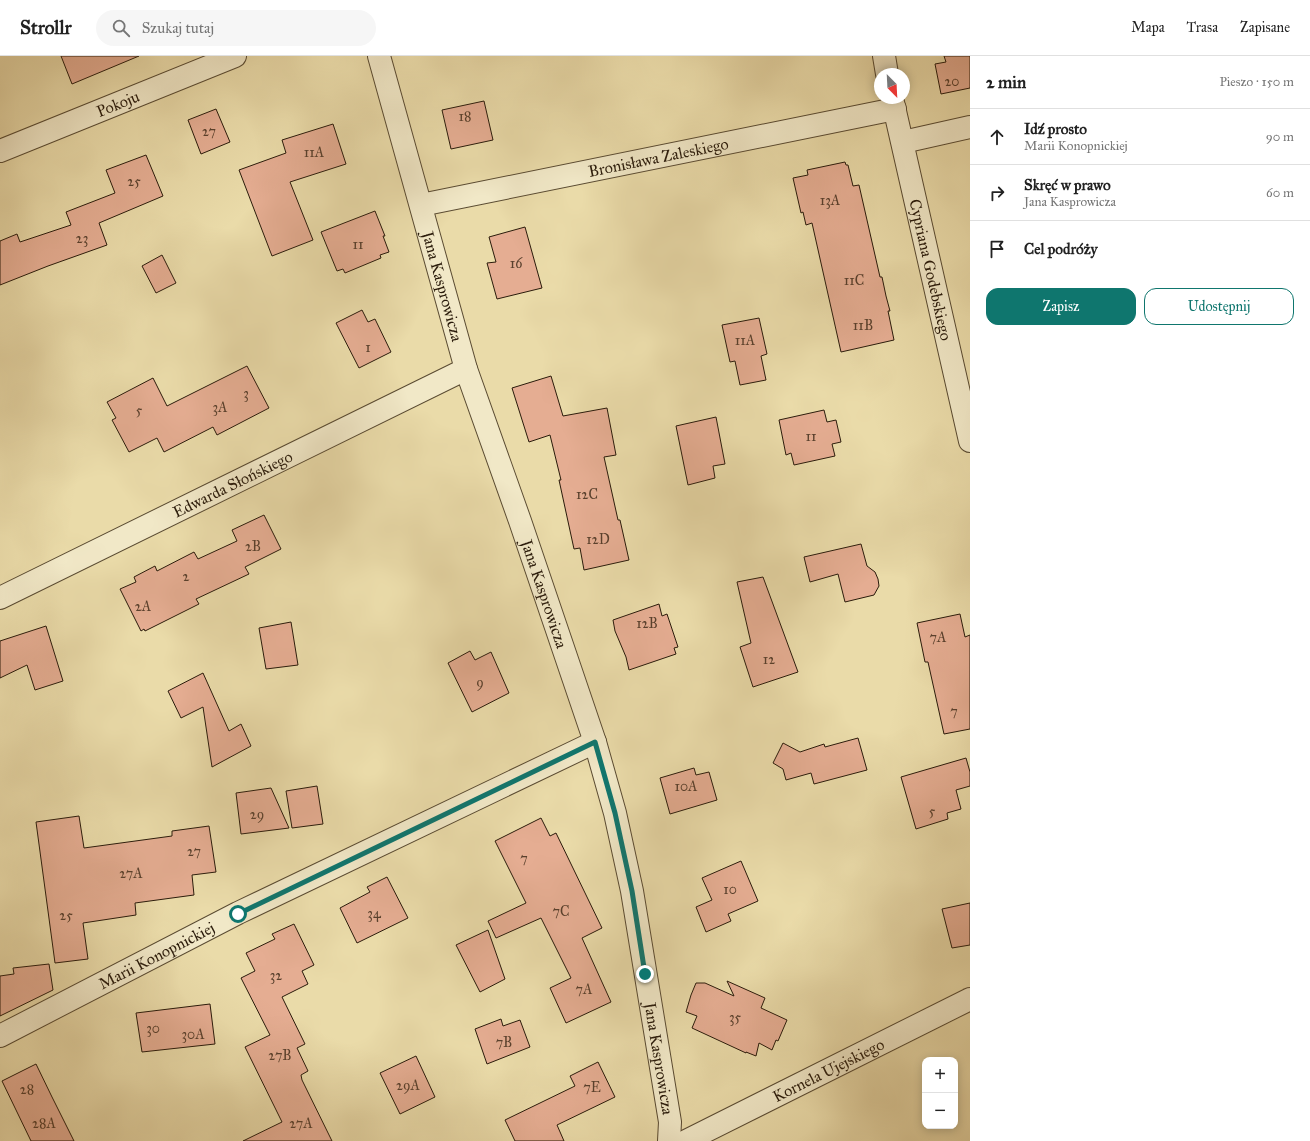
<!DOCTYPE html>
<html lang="pl">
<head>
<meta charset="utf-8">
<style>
  body { margin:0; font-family:"IM FELL Great Primer",serif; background:#f6f6f6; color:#222 }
  .controls { position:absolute; right:12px; bottom:12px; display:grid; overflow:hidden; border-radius:8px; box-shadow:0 2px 10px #0003 }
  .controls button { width:36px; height:36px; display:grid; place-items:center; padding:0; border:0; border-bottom:1px solid #e0e0e0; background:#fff; color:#222; font:20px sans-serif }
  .compass { position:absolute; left:874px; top:12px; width:36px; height:36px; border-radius:50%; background:#fff; box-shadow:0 2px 10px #0003; rotate:156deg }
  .stop { position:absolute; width:12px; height:12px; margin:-9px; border:3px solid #0f766e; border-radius:50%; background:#fff }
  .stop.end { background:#0f766e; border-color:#fff; box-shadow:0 1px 4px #0008 }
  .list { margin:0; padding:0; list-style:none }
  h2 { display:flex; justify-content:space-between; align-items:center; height:52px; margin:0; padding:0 16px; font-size:17px }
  h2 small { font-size:13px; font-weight:400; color:#767676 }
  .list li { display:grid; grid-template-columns:26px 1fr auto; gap:12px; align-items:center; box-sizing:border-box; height:56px; padding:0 16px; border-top:1px solid #e0e0e0 }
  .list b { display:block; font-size:15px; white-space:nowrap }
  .list p { margin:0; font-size:13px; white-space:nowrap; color:#767676 }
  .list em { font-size:13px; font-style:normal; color:#767676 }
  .actions { display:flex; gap:8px; padding:12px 16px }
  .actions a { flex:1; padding:9px 0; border:1px solid #0f766e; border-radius:12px; text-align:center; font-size:14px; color:#0f766e }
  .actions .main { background:#0f766e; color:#fff }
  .icon { flex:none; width:22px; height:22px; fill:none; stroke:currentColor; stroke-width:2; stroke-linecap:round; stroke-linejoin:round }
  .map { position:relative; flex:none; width:970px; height:1085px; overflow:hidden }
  header { display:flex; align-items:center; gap:24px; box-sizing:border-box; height:56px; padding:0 20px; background:#fff; border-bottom:1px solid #e0e0e0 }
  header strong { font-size:19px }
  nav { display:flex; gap:22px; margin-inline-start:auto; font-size:14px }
  .search { width:280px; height:36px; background:#f6f6f6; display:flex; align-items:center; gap:10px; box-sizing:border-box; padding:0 14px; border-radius:22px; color:#767676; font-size:15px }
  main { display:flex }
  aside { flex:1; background:#fff }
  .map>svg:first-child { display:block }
  .building { fill:#e5ad92; stroke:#2a1b0b }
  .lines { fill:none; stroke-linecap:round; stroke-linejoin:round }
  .street-casing { stroke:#5a4b32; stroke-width:24 }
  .street { stroke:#f1e8c7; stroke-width:22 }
  .route { stroke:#0f766e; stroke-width:5 }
  .labels { text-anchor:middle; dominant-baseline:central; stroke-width:3; stroke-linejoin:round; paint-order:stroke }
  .number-label { font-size:14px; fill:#59402d }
  .street-label { font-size:16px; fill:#2a1b0b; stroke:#f1e8c7 }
</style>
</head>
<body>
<header>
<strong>Strollr</strong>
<div class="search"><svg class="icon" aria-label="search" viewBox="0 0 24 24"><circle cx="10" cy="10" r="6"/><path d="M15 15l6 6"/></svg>Szukaj tutaj</div>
<nav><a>Mapa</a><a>Trasa</a><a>Zapisane</a></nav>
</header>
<main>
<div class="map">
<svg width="970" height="1085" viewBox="0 0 970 1085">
  <rect width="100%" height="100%" fill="#eadba9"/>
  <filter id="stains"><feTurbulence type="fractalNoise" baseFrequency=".005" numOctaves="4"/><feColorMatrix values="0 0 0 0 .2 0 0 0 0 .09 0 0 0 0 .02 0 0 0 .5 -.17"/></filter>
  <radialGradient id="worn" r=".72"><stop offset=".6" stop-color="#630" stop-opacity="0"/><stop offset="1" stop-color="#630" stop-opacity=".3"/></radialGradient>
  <g class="building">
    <path d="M 61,0 L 139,0 L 72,28 Z"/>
    <path d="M 944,0 L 970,0 L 970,32 L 941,38 L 935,8 L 946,6 Z"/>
    <path d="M 484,45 L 493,84 L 451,93 L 442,54 Z"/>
    <path d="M 216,53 L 230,86 L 201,98 L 188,64 Z"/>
    <path d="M 333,68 L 346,108 L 290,126 L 313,184 L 272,200 L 239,114 L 286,97 L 282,84 Z"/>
    <path d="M 146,99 L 163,140 L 99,167 L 107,189 L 48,210 L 0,229 L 0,185 L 17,178 L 20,186 L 71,169 L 66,156 L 115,137 L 106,114 Z"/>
    <path d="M 845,106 L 846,109 L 848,109 L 853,130 L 859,129 L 880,221 L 882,221 L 886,240 L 890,255 L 888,255 L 894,284 L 841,296 L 812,167 L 806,169 L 803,156 L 801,157 L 793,122 L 808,119 L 807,114 Z"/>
    <path d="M 375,155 L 385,180 L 383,180 L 389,196 L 380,199 L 381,202 L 345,217 L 343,213 L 337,215 L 321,176 Z"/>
    <path d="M 525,171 L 542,232 L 497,243 L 487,207 L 496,206 L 489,181 Z"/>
    <path d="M 162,199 L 176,227 L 156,237 L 142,210 Z"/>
    <path d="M 362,254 L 368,266 L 375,263 L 391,296 L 359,312 L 336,267 Z"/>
    <path d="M 759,262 L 767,298 L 761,300 L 766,324 L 740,329 L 735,305 L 730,306 L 722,269 Z"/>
    <path d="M 247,310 L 269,352 L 217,379 L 213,371 L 164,396 L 157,382 L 129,396 L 112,364 L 116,362 L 107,346 L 153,322 L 167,350 Z"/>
    <path d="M 551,320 L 563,360 L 607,352 L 616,399 L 604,401 L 618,464 L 620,464 L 629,504 L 584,514 L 580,492 L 574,493 L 559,424 L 561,424 L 550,379 L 529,386 L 512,332 Z"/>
    <path d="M 824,354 L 827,366 L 836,364 L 841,386 L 832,388 L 835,400 L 794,409 L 791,397 L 786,399 L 779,364 Z"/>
    <path d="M 716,361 L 725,408 L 713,410 L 715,422 L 688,429 L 676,370 Z"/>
    <path d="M 264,459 L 281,493 L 245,511 L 249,518 L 196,543 L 199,548 L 145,575 L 144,573 L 141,575 L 120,533 L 136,526 L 134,521 L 155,510 L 157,515 L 194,496 L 198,503 L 237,485 L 232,474 Z"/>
    <path d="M 861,488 L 867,510 L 875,516 L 878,523 L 879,530 L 874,539 L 845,546 L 838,518 L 810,526 L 804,501 Z"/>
    <path d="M 763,521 L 798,616 L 753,631 L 740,591 L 751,587 L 737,526 Z"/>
    <path d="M 659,548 L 662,560 L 667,558 L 678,591 L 674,592 L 676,598 L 629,614 L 626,601 L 615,575 L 613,564 Z"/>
    <path d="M 960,558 L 965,581 L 970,579 L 970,673 L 944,678 L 928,606 L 925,606 L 917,567 Z"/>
    <path d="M 291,566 L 298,609 L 266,613 L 259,572 Z"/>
    <path d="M 46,570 L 63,625 L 35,634 L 27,609 L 0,622 L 0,585 Z"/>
    <path d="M 470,595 L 475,604 L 491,596 L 509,637 L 472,656 L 448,607 Z"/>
    <path d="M 203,617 L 229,675 L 241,668 L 251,690 L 212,711 L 203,651 L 181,662 L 168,635 Z"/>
    <path d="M 858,682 L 867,714 L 814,728 L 811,717 L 786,724 L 783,713 L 773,707 L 783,687 L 800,696 L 824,688 L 825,691 Z"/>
    <path d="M 966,702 L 970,716 L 970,730 L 956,734 L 961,753 L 947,757 L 948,763 L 916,773 L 901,721 Z"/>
    <path d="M 694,712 L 696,719 L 709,716 L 717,744 L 670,758 L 660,722 Z"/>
    <path d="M 317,730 L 323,768 L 292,772 L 286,735 Z"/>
    <path d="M 271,732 L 289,772 L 241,778 L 236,737 Z"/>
    <path d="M 79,760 L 84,792 L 172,780 L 172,775 L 209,770 L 216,816 L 192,819 L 194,839 L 135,847 L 136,859 L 83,867 L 88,903 L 55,907 L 36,766 Z"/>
    <path d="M 541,762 L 550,780 L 556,777 L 602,872 L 582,882 L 611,946 L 566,967 L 550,932 L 571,922 L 541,862 L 496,882 L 488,865 L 526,847 L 495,785 Z"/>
    <path d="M 741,805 L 758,845 L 728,858 L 731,865 L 706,876 L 696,851 L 712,844 L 702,822 Z"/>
    <path d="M 387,821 L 408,862 L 357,887 L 340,852 L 370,836 L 367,831 Z"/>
    <path d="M 970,847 L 970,889 L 952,892 L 942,853 Z"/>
    <path d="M 294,868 L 314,909 L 302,915 L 308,928 L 282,941 L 305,988 L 297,992 L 308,1015 L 301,1019 L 302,1024 L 332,1085 L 243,1085 L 282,1066 L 245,991 L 270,979 L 241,922 L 255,915 L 246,897 L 275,883 L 272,878 Z"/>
    <path d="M 488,874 L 505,923 L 480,936 L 456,889 Z"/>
    <path d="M 49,908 L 53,934 L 0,960 L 0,920 L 14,918 L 13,912 Z"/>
    <path d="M 727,925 L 765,942 L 761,952 L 787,964 L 778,985 L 776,984 L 772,994 L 759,987 L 756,1000 L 746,996 L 746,997 L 692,972 L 697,960 L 686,956 L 691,939 L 696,927 L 705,927 L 734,940 Z"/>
    <path d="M 210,948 L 215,988 L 142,996 L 136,957 Z"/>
    <path d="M 501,963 L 503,970 L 520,964 L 530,991 L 487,1008 L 475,973 Z"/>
    <path d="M 416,1000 L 435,1041 L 400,1058 L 380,1017 Z"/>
    <path d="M 598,1006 L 615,1041 L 557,1069 L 564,1085 L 515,1085 L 505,1064 L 575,1030 L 570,1020 Z"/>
    <path d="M 36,1008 L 52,1041 L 74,1085 L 31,1085 L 2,1025 Z"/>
  </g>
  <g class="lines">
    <g class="street-casing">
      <g id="street">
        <path id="s1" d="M 379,0 L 466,313 L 520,465 L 595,686 L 615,757 L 632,835 L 670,1066 L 669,1085"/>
        <path d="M 884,0 L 887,18"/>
        <path id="s2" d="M 892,42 L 970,385"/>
        <path d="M 903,86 L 970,71"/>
        <path id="s3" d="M 0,95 L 235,0"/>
        <path id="s4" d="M 421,149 L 895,53"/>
        <path id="s5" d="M 0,542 L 466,313"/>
        <path id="s6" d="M 0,980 L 238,857 L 595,686"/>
        <path id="s7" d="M 686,1085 L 970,943"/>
      </g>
    </g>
    <use href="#street" class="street"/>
  </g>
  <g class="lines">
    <path class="route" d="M 238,858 L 595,686 L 615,757 L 632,835 L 645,918"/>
  </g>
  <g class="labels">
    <g class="number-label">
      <text x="952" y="25">20</text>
      <text x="465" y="60">18</text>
      <text x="209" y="75">27</text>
      <text x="314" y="96">11A</text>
      <text x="134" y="125">25</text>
      <text x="830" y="144">13A</text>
      <text x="82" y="182">23</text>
      <text x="358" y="188">11</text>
      <text x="516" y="207">16</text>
      <text x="854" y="224">11C</text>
      <text x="863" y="269">11B</text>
      <text x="745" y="284">11A</text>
      <text x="368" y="291">1</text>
      <text x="246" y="337">3</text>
      <text x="220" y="351">3A</text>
      <text x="139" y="354">5</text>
      <text x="811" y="380">11</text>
      <text x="587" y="438">12C</text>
      <text x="598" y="483">12D</text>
      <text x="253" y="490">2B</text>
      <text x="186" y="520">2</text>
      <text x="143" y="550">2A</text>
      <text x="647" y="567">12B</text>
      <text x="938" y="581">7A</text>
      <text x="769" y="603">12</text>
      <text x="480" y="626">9</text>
      <text x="954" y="655">7</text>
      <text x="686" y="730">10A</text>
      <text x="932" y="755">5</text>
      <text x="257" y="758">29</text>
      <text x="194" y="795">27</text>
      <text x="524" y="802">7</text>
      <text x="131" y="817">27A</text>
      <text x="730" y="833">10</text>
      <text x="561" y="855">7C</text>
      <text x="374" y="857">34</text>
      <text x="66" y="859">25</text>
      <text x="276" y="919">32</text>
      <text x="584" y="933">7A</text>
      <text x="735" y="961">35</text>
      <text x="153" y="972">30</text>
      <text x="193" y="978">30A</text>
      <text x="504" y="986">7B</text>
      <text x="280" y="999">27B</text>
      <text x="408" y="1029">29A</text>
      <text x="592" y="1031">7E</text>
      <text x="27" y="1033">28</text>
      <text x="44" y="1067">28A</text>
      <text x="301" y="1067">27A</text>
    </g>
    <g class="street-label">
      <text stroke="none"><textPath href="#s3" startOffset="127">Pokoju</textPath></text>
      <text stroke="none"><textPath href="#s4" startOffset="242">Bronisława Zaleskiego</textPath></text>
      <text stroke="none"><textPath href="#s2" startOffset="176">Cypriana Godebskiego</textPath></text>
      <text stroke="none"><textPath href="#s1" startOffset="239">Jana Kasprowicza</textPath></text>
      <text stroke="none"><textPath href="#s5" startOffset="259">Edwarda Słońskiego</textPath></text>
      <text stroke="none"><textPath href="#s1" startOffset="563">Jana Kasprowicza</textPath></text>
      <text stroke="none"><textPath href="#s6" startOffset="176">Marii Konopnickiej</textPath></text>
      <text stroke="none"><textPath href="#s1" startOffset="1043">Jana Kasprowicza</textPath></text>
      <text stroke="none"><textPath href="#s7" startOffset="159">Kornela Ujejskiego</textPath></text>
    </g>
  </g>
  <rect width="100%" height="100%" filter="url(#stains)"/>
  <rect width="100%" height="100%" fill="url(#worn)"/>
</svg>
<div class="controls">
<button>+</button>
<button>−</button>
</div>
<svg class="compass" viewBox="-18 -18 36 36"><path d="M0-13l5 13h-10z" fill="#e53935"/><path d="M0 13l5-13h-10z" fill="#767676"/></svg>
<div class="stop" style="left:238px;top:858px"></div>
<div class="stop end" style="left:645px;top:918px"></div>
</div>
<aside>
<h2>2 min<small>Pieszo · 150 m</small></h2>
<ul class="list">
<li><svg class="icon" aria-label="ahead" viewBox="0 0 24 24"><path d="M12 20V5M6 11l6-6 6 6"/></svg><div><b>Idź prosto</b><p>Marii Konopnickiej</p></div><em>90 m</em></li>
<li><svg class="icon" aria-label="right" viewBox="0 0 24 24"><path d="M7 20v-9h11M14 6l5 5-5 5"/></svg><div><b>Skręć w prawo</b><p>Jana Kasprowicza</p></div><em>60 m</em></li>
<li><svg class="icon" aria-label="arrive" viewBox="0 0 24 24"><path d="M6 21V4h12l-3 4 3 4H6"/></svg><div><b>Cel podróży</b></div></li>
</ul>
<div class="actions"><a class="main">Zapisz</a><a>Udostępnij</a></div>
</aside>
</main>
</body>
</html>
